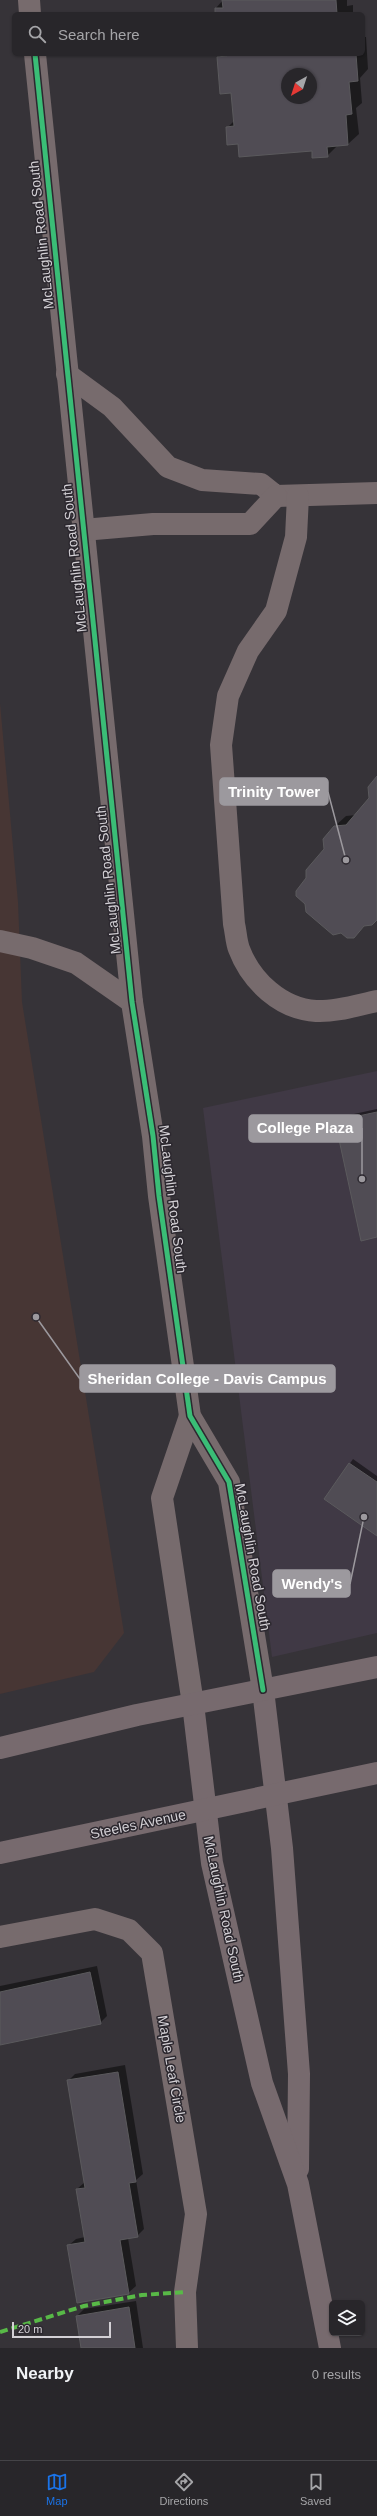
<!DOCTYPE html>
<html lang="en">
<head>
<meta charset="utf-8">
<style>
  body { margin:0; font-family:Helvetica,sans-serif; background:#302e32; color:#f1f3f6 }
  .controls { position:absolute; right:12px; bottom:12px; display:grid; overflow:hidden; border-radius:6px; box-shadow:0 1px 3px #0004 }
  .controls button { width:36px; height:36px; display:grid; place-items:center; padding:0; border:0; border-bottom:1px solid #444347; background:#28262a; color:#f1f3f6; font:20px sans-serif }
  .compass { position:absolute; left:281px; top:68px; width:36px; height:36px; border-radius:50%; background:#28262a; box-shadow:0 1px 3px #0004; rotate:219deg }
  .scale { position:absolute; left:12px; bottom:10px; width:99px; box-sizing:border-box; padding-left:4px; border:2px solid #d3d0d5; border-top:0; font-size:11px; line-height:14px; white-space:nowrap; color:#d3d0d5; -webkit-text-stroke:3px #2c282f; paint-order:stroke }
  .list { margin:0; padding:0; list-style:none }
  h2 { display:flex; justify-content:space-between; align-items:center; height:52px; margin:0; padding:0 16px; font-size:17px }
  h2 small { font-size:13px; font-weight:400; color:#a5a5a8 }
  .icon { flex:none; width:22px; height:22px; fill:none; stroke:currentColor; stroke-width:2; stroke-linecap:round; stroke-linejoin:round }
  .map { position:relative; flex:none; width:377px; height:2348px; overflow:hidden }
  .search { position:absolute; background:#28262a; box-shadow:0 1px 3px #0004; left:12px; right:12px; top:12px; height:44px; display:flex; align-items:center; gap:10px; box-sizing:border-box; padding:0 14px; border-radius:6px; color:#a5a5a8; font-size:15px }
  .sheet { height:112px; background:#28262a }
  nav { display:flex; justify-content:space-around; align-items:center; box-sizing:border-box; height:56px; border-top:1px solid #444347; background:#28262a; font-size:11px; color:#a5a5a8 }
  nav a { display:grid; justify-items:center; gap:2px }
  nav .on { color:#1a73e8 }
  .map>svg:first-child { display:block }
  .built { fill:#403945 }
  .education { fill:#473634 }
  .shadow { fill:#0007; fill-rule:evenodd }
  .building { fill:#504c54; stroke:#5b5a5d; fill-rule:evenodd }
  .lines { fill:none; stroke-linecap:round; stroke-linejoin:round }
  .minor { stroke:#776b6d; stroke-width:22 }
  .major { stroke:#776a6e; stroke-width:22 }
  .quiet { stroke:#58b947; stroke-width:4; stroke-dasharray:8 4; stroke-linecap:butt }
  .cycleway-casing { stroke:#2c282f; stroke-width:8 }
  .cycleway { stroke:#3abd76; stroke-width:5 }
  .labels { text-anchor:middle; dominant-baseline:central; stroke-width:3; stroke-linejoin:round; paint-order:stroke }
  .street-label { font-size:14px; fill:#d3d0d5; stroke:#2c282f }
  .leader { fill:none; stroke:#9c999e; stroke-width:1.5 }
  .callout-dot { fill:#9c999e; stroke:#2c282f; stroke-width:1.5 }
  .callout { fill:#9c999e; stroke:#9c999e; stroke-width:1.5 }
  .callout-label { font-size:15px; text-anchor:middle; font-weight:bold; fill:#fff }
</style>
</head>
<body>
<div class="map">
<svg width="377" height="2348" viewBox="0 0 377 2348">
  <rect width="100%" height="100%" fill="#363338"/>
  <path class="built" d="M 377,1071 L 377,1633 L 272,1657 L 203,1108 Z"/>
  <path class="education" d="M 0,703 L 18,902 L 22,1002 L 124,1633 L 94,1672 L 0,1694 Z"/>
  <g class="shadow">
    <path d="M 223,0 L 347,0 L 347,6 L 353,5 L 353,14 L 216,14 L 216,8 Z"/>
    <path d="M 363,37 L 366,37 L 368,69 L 360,78 L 362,103 L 356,108 L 359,134 L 348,144 L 338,145 L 327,156 L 312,150 L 239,143 L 227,128 L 235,120 L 232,92 L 218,57 L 222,54 L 363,54 ZM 287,74 L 311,74 L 311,98 L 287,98 Z"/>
    <path d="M 377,777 L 377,919 L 365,925 L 354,937 L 307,878 L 325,849 L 335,826 L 346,816 L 356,815 L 370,798 Z"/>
    <path d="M 377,1109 L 377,1236 L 336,1121 L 340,1117 Z"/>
    <path d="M 353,1459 L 377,1476 L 377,1535 L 325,1499 Z"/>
    <path d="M 97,1966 L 107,2016 L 100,2023 L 0,2044 L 0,1986 Z"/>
    <path d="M 125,2065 L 143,2174 L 136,2180 L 144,2229 L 137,2236 L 128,2238 L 136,2286 L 128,2293 L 68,2246 L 76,2239 L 85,2237 L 77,2189 L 85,2182 L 68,2081 L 75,2074 Z"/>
    <path d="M 136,2301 L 143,2348 L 82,2348 L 77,2316 L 84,2309 Z"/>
  </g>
  <g class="building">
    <path d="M 222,0 L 336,0 L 337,14 L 215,14 L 215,8 L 223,8 Z"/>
    <path d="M 227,54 L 356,54 L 358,81 L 349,82 L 352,114 L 346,115 L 348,145 L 327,147 L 328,157 L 312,158 L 312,151 L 239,157 L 238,144 L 227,145 L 226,127 L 234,126 L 231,93 L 220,94 L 217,57 L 227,56 ZM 287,74 L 311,74 L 311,98 L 287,98 Z"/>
    <path d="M 377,776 L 377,920 L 372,925 L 364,926 L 354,938 L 347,938 L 341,933 L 333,935 L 306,912 L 305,904 L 296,896 L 296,891 L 306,878 L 306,870 L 324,849 L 323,839 L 334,826 L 346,825 L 369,798 L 368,787 Z"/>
    <path d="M 377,1112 L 377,1237 L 361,1241 L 335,1121 Z"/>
    <path d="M 349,1463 L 377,1482 L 377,1536 L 324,1499 Z"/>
    <path d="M 90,1972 L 101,2024 L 0,2045 L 0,1992 Z"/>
    <path d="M 118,2072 L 136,2182 L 129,2183 L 138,2237 L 120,2240 L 129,2294 L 77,2303 L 67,2245 L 85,2242 L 76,2189 L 85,2188 L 67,2080 Z"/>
    <path d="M 129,2307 L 135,2348 L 81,2348 L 76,2316 Z"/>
  </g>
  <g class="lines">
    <g class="minor">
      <path d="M 29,0 L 30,14"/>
      <path d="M 35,54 L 132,1002 L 153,1136 L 159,1196 L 190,1416 L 229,1482 L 263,1690"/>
      <path d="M 67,374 L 112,407 L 168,467 L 202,480 L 261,484 L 276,496 L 377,493"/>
      <path d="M 298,496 L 296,537 L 276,611 L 248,651 L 228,696 L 221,745 L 234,924 C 236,932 236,941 239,949 C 251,981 281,1009 316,1011 C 336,1012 358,1005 377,1001"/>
      <path d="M 83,530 L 153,524 L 250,524 L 276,496"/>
      <path d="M 0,941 L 32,948 L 76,963 L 132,1002"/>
      <path d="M 190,1416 L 162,1498 L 193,1704"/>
      <path d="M 0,1937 L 95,1919 L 129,1930 L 152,1953 L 196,2214 L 185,2292 L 187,2348"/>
    </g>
    <g class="major">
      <path d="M 263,1690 L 282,1848 L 299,2074 L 298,2169"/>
      <path d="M 193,1704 L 212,1863 L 262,2083 L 298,2184 L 330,2348"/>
      <path d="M 0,1748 L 137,1715 L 377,1667"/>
      <path d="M 0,1853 L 377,1773"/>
    </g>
    <path class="quiet" d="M 0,2332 L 84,2306 L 142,2295 L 185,2292"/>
    <g class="cycleway-casing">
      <path id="cycleway" d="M 35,54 L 132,1002 L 153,1136 L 159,1196 L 190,1416 L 229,1482 L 263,1690"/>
    </g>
    <use href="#cycleway" class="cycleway"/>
  </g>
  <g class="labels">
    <g class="street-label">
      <text transform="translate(41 235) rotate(-96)">McLaughlin Road South</text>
      <text transform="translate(74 558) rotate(-96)">McLaughlin Road South</text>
      <text transform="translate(108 880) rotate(-96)">McLaughlin Road South</text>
      <text transform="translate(173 1199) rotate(83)">McLaughlin Road South</text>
      <text transform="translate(253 1557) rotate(80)">McLaughlin Road South</text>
      <text transform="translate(138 1824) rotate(-12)">Steeles Avenue</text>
      <text transform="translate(224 1909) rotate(78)">McLaughlin Road South</text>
      <text transform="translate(172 2069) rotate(80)">Maple Leaf Circle</text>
    </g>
  </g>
  <path class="leader" d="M346 860L328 792M362 1179L362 1128M36 1317L80 1379M364 1517L350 1584"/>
  <g class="callout-dot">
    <circle cx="346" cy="860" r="4"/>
    <circle cx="362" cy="1179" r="4"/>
    <circle cx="36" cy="1317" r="4"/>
    <circle cx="364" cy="1517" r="4"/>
  </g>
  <g class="callout">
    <rect x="220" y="778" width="108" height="27" rx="4"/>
    <rect x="249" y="1115" width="113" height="27" rx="4"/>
    <rect x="80" y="1365" width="255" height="27" rx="4"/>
    <rect x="273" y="1570" width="77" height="27" rx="4"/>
  </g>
  <g class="callout-label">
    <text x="274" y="797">Trinity Tower</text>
    <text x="305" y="1133">College Plaza</text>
    <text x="207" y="1384">Sheridan College - Davis Campus</text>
    <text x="312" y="1589">Wendy's</text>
  </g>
</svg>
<div class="controls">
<button><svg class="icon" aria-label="layers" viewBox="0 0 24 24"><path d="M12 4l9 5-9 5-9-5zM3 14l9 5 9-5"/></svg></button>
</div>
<svg class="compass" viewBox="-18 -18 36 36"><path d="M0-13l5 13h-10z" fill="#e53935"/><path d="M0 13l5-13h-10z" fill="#a5a5a8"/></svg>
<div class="scale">20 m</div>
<div class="search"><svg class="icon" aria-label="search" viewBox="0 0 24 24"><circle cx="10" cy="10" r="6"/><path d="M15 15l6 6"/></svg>Search here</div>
</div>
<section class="sheet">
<h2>Nearby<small>0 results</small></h2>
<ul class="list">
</ul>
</section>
<nav>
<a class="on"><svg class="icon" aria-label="map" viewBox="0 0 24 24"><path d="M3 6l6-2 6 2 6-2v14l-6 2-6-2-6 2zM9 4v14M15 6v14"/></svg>Map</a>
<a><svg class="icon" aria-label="directions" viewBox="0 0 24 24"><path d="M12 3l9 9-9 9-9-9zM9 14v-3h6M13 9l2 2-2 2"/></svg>Directions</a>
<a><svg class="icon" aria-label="saved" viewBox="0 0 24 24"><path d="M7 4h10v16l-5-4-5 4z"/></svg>Saved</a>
</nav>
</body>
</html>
